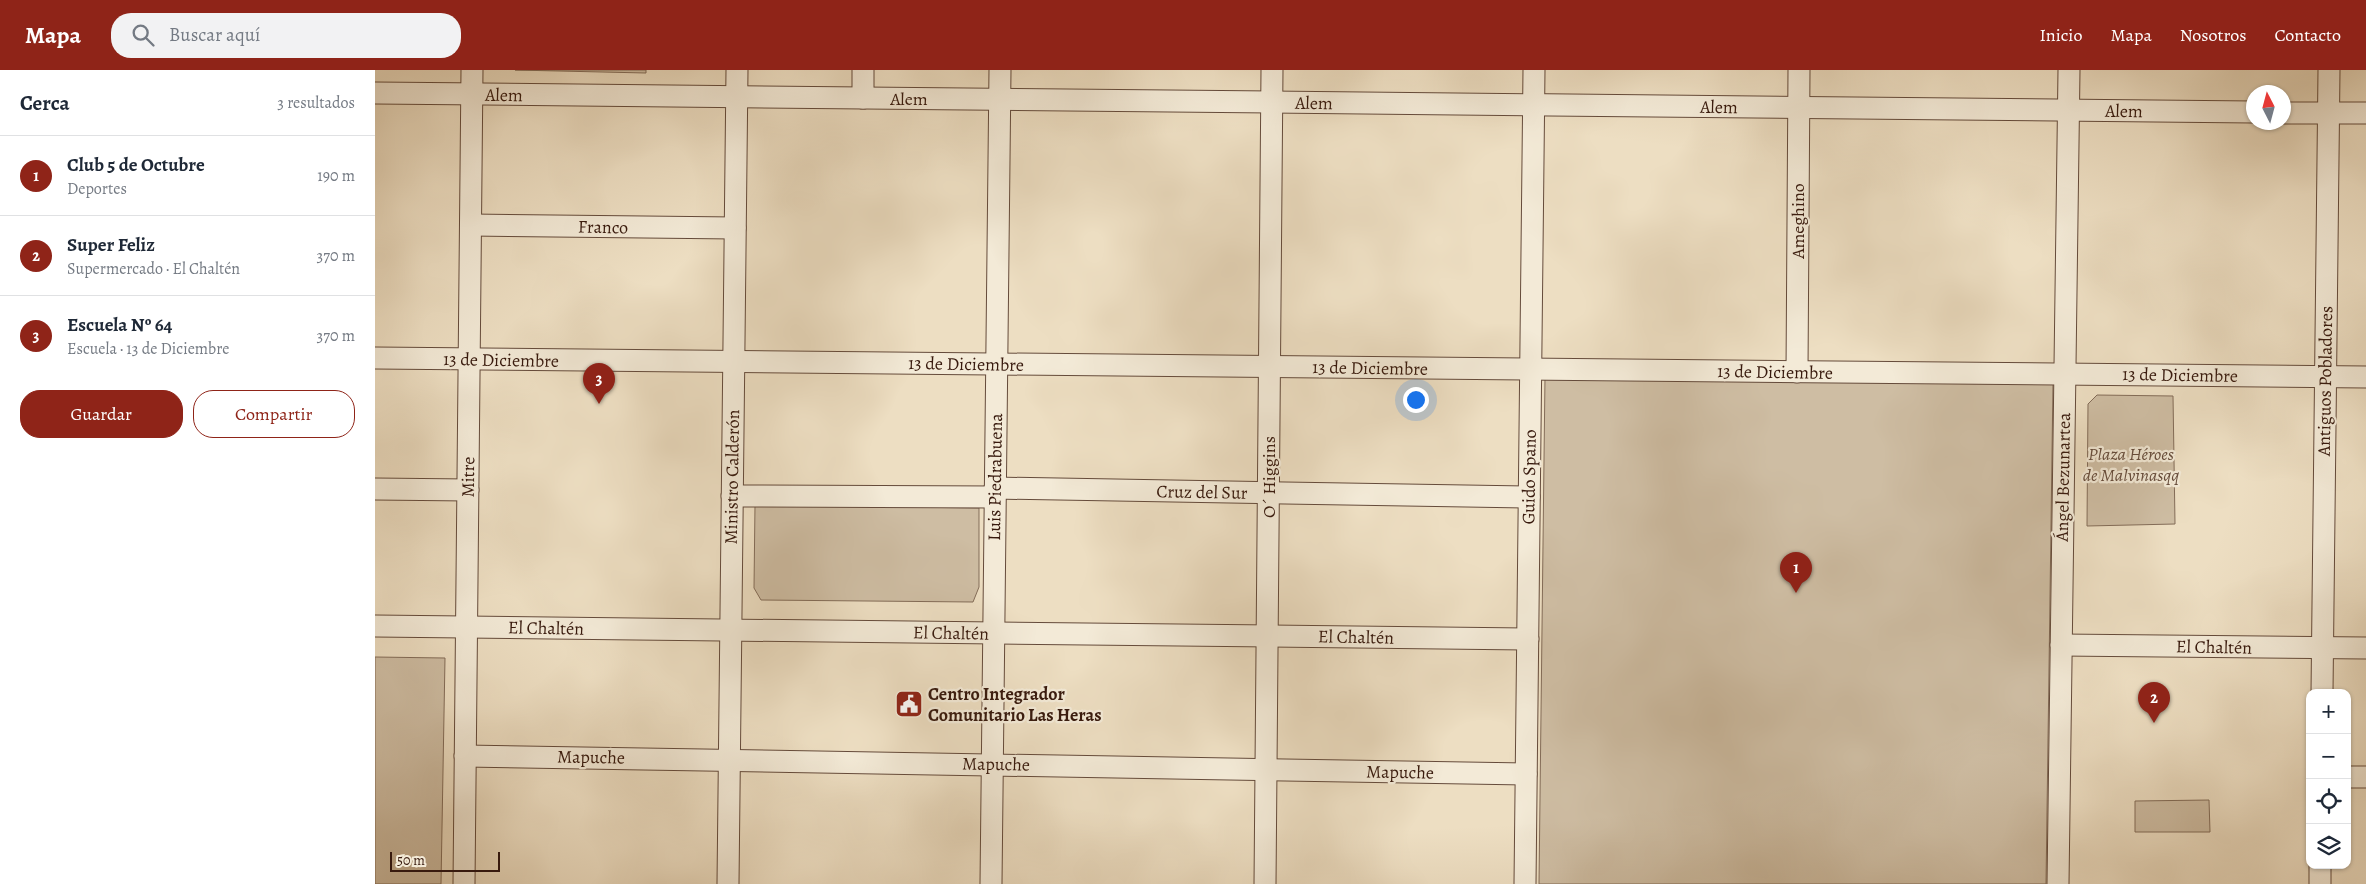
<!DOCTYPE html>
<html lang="es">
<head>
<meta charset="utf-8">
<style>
  body { margin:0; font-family:Alegreya,serif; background:#f2f2f3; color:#1f2937 }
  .controls { position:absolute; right:15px; bottom:15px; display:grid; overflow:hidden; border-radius:10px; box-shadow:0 1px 4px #0004 }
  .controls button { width:45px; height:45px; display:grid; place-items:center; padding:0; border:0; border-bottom:1px solid #e0e1e3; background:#fff; color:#1f2937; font:25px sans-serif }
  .compass { position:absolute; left:1871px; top:15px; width:45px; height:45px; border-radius:50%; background:#fff; box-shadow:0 1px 4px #0004; rotate:354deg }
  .scale { position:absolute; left:15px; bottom:12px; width:110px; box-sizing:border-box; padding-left:5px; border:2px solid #381a0e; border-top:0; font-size:14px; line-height:18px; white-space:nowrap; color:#381a0e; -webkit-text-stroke:4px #f3ead7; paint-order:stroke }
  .you { position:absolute; left:1040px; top:329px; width:18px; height:18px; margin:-12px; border:4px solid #fff; border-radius:50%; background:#1a73e8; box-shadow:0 0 0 8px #1a73e833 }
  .badge { display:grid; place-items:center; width:32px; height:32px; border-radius:50%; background:#8f2418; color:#fff; font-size:16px; font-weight:700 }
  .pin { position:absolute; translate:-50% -41px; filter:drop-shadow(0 1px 2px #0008) }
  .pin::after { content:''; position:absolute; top:26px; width:18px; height:15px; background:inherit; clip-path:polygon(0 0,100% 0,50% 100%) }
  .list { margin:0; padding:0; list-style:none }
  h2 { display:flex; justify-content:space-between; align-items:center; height:65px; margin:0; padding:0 20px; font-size:21px }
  h2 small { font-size:16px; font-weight:400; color:#747a83 }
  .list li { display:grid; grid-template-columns:32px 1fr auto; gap:15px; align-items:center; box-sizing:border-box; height:80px; padding:0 20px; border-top:1px solid #e0e1e3 }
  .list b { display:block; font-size:19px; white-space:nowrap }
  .list p { margin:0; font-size:16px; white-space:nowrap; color:#747a83 }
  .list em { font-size:16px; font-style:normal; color:#747a83 }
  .actions { display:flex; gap:10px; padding:15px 20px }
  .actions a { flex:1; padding:11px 0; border:1px solid #8f2418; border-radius:20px; text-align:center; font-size:18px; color:#8f2418 }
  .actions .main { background:#8f2418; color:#fff }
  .icon { flex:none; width:28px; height:28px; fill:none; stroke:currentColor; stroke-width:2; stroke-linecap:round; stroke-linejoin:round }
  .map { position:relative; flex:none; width:1991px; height:814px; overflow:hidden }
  header { display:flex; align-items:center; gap:30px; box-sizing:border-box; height:70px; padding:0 25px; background:#8f2418; color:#fff }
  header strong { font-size:24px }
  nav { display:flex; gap:28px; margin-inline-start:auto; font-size:18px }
  .search { width:350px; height:45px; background:#f2f2f3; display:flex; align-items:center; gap:12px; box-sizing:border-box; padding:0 18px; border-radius:20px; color:#747a83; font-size:19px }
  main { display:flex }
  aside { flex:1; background:#fff }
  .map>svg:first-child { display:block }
  .green { fill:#cebda3; stroke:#836c58 }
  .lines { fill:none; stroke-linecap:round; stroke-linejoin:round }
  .minor-casing { stroke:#654b3b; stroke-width:23 }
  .minor { stroke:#f3ead7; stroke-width:21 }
  .labels { text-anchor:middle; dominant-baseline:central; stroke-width:4.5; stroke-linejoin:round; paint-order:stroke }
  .street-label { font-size:18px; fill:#381a0e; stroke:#f3ead7 }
  .park-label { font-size:18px; font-style:italic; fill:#654b3b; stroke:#f3ead7 }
  .poi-label { font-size:18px; font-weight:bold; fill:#381a0e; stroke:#f3ead7; text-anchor:start }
</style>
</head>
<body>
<header>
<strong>Mapa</strong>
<div class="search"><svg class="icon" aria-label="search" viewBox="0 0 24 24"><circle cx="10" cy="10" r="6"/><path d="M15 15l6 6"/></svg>Buscar aquí</div>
<nav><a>Inicio</a><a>Mapa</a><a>Nosotros</a><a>Contacto</a></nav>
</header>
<main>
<aside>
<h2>Cerca<small>3 resultados</small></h2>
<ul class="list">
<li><span class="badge">1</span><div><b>Club 5 de Octubre</b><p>Deportes</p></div><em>190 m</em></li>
<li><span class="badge">2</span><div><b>Super Feliz</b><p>Supermercado · El Chaltén</p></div><em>370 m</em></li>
<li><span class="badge">3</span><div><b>Escuela Nº 64</b><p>Escuela · 13 de Diciembre</p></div><em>370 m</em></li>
</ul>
<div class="actions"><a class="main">Guardar</a><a>Compartir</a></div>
</aside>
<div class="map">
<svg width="1991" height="814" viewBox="0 0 1991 814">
  <rect width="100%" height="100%" fill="#eddec2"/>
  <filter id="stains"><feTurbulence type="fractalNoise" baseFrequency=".004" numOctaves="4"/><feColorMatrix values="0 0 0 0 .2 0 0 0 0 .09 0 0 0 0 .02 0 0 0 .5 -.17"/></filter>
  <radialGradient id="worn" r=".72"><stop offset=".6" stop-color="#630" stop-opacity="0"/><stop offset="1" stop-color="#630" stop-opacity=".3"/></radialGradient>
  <g class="green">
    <path d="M 140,0 L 271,0 L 271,3 Z"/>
    <path d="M 1170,306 L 1678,312 L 1671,814 L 1164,814 Z"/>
    <path d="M 1722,325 L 1798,326 L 1800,454 L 1712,456 L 1713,334 Z"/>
    <path d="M 380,435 L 604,438 L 604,517 L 598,532 L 386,530 L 379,518 Z"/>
    <path d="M 0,587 L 70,588 L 66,814 L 0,814 Z"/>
    <path d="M 1834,730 L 1835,762 L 1760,762 L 1760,731 Z"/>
  </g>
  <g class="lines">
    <g class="minor-casing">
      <g id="minor">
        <path d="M 0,23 L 1878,42"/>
        <path d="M 488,28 L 488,0"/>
        <path d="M 1908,43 L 1991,43"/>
        <path d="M 96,155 L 360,158"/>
        <path d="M 0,288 L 1991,307"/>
        <path d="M 1422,302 L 1424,0"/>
        <path d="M 620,418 L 1154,427"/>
        <path d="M 0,419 L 93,420"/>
        <path d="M 357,426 L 620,427"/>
        <path d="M 0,556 L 1153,569"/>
        <path d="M 1686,575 L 1991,578"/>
        <path d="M 1947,623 L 1954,0"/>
        <path d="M 90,686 L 1151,704"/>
        <path d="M 1972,707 L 1991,707"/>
        <path d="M 89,814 L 97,0"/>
        <path d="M 353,814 L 362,0"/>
        <path d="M 616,814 L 625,0"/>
        <path d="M 890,814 L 897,0"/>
        <path d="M 1150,814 L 1159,0"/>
        <path d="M 1683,814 L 1694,0"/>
        <path d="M 1945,814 L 1945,795"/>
      </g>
    </g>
    <use href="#minor" class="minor"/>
  </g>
  <defs>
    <g id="civic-square" transform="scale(1.4375)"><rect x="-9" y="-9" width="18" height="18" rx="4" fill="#8f2418" stroke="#f3ead7"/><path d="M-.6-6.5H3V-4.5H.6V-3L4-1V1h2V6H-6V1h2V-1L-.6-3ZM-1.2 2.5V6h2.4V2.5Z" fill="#fff"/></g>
  </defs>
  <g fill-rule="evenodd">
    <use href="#civic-square" x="534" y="634"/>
  </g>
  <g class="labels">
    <g class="street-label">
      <text transform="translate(129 25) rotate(1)">Alem</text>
      <text x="534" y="29">Alem</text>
      <text transform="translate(939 33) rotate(1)">Alem</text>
      <text transform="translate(1344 37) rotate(1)">Alem</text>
      <text transform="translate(1749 41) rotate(1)">Alem</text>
      <text transform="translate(1423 151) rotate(-90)">Ameghino</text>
      <text transform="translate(228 157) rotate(1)">Franco</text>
      <text transform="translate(126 290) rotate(1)">13 de Diciembre</text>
      <text transform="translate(591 294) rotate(1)">13 de Diciembre</text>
      <text transform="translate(995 298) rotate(1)">13 de Diciembre</text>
      <text transform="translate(1400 302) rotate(1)">13 de Diciembre</text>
      <text transform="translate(1805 305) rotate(1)">13 de Diciembre</text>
      <text transform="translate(1950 311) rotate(-89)">Antiguos Pobladores</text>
      <text transform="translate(93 407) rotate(-89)">Mitre</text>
      <text transform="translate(357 407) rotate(-89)">Ministro Calderón</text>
      <text transform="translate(620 407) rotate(-89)">Luis Piedrabuena</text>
      <text transform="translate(894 407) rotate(-90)">O´ Higgins</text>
      <text transform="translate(1154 407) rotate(-89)">Guido Spano</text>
      <text transform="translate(1688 407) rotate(-89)">Ángel Bezunartea</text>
      <text transform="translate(827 422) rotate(1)">Cruz del Sur</text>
      <text transform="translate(171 558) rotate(1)">El Chaltén</text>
      <text transform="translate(576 563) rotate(1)">El Chaltén</text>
      <text transform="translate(981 567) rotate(1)">El Chaltén</text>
      <text transform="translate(1839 577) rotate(1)">El Chaltén</text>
      <text transform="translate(216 687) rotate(1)">Mapuche</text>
      <text transform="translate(621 694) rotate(1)">Mapuche</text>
      <text transform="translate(1025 702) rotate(1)">Mapuche</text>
    </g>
    <g class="park-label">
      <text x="1756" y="384">Plaza Héroes<tspan x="1756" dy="21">de Malvinasqq</tspan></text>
    </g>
    <g class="poi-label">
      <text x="553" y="624">Centro Integrador<tspan x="553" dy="21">Comunitario Las Heras</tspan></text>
    </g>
  </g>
  <rect width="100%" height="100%" filter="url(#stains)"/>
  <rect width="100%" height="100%" fill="url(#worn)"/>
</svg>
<div class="controls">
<button>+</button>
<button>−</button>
<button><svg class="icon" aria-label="locate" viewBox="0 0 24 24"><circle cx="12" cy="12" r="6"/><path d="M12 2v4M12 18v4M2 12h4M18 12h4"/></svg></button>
<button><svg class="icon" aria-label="layers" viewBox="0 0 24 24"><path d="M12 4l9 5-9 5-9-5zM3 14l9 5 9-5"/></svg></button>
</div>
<svg class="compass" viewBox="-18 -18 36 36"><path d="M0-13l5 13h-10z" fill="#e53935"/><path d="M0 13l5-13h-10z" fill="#747a83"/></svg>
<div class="scale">50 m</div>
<div class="you"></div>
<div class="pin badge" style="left:1421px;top:523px">1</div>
<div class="pin badge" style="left:1779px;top:653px">2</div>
<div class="pin badge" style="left:224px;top:334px">3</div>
</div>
</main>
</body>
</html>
